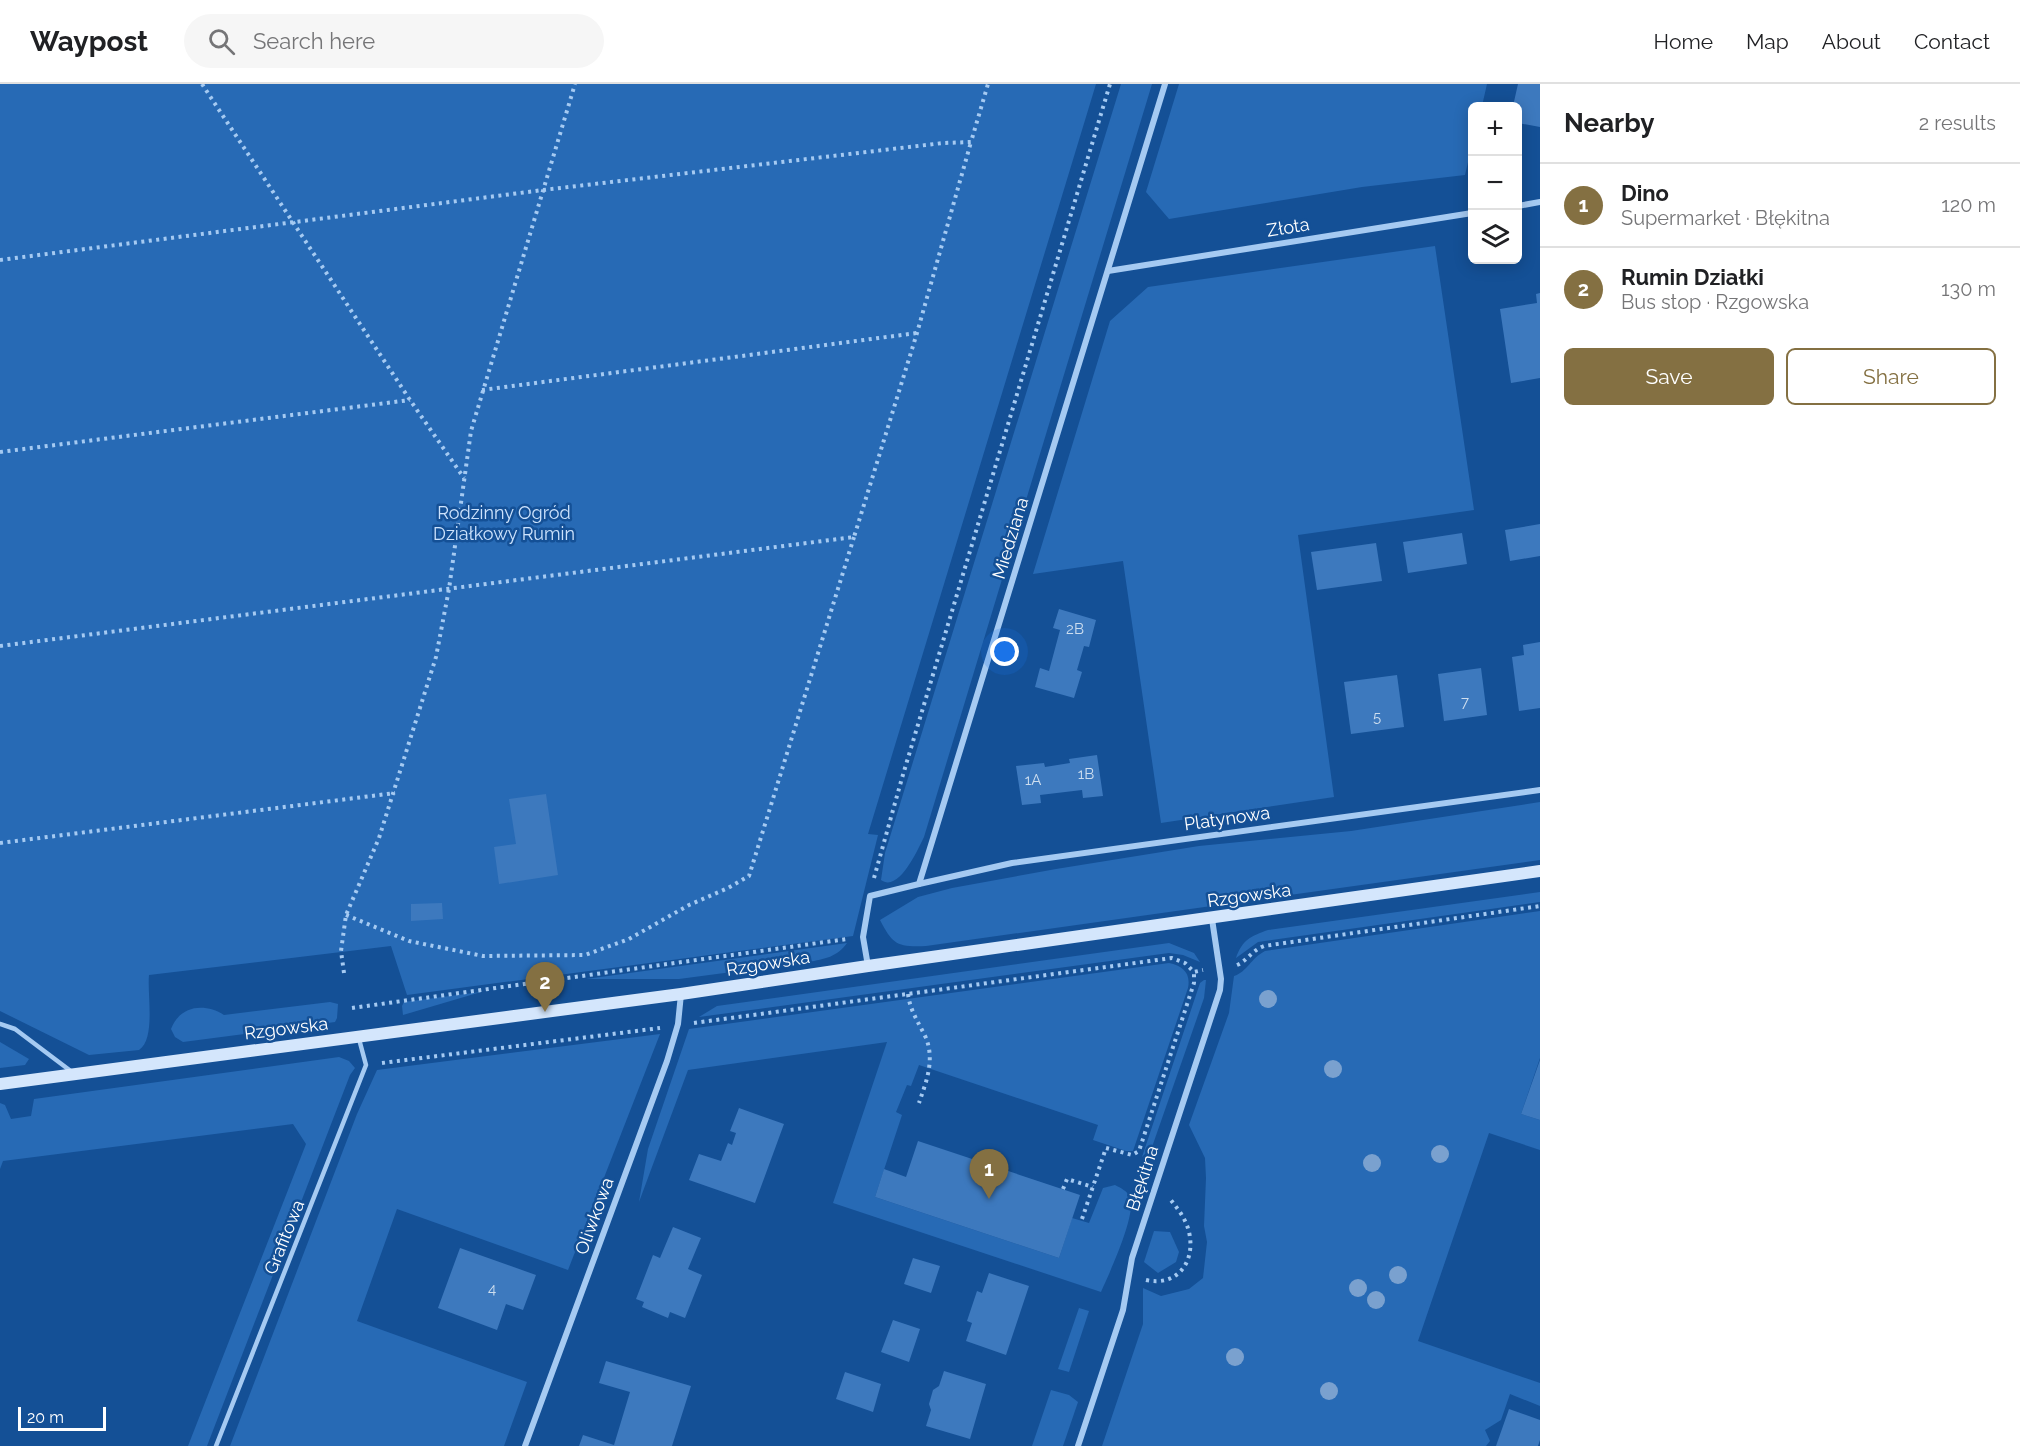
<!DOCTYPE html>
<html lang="en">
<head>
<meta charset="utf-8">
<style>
  body { margin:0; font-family:Raleway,sans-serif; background:#f6f6f6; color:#202124 }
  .controls { position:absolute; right:18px; top:18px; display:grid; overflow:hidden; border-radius:9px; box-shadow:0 3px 15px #0003 }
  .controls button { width:54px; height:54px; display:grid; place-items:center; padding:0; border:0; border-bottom:2px solid #e0e0e0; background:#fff; color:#202124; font:30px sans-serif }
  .scale { position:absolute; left:18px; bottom:15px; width:88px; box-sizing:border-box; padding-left:6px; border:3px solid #fff; border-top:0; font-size:16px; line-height:21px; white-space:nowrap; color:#fff; -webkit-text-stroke:4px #145096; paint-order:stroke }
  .you { position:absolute; left:1005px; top:568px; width:21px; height:21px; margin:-15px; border:4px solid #fff; border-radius:50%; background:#1a73e8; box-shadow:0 0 0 9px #1a73e833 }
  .badge { display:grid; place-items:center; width:39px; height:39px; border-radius:50%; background:#847042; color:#fff; font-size:20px; font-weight:700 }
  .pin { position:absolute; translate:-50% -50px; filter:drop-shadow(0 2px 3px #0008) }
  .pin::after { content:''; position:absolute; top:32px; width:21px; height:18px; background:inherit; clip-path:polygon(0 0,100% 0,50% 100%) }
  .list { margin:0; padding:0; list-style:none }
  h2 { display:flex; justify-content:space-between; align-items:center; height:78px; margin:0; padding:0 24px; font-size:26px }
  h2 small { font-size:20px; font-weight:400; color:#757577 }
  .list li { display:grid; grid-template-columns:39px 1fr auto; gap:18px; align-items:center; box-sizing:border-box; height:84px; padding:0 24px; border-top:2px solid #e0e0e0 }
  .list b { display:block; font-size:22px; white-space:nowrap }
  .list p { margin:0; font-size:20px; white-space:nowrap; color:#757577 }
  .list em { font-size:20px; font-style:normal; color:#757577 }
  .actions { display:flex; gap:12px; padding:18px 24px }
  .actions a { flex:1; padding:14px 0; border:2px solid #847042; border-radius:9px; text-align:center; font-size:21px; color:#847042 }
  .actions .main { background:#847042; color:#fff }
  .icon { flex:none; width:33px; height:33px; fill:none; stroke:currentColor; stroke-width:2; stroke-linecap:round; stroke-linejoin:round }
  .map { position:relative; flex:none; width:1540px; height:1362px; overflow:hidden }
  header { display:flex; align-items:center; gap:36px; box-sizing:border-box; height:84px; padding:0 30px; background:#fff; border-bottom:2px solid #e0e0e0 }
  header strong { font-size:28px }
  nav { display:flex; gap:33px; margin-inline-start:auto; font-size:21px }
  .search { width:420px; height:54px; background:#f6f6f6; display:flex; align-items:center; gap:15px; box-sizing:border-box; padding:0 21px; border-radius:33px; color:#757577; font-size:22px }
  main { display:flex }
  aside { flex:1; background:#fff }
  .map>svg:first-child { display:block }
  .green { fill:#276ab5 }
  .building { fill:#3d79be }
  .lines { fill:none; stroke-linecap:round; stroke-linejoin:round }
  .path { stroke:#a5caf2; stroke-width:4; stroke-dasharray:3 4.5; stroke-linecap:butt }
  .lane { stroke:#a5caf2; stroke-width:4.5 }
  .street { stroke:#a5caf2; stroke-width:6 }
  .secondary { stroke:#d4e6fc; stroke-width:12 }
  .tree { fill:#7aa1cf }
  .labels { text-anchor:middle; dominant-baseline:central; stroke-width:5; stroke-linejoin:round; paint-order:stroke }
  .number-label { font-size:15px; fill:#cedeef }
  .street-label { font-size:18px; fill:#fff; stroke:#145096 }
  .park-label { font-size:18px; fill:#cde3fd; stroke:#145096 }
</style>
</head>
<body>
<header>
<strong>Waypost</strong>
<div class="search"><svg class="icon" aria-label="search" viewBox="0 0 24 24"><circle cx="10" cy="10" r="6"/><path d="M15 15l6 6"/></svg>Search here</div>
<nav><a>Home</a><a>Map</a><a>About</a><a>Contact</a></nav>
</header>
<main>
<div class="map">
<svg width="1540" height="1362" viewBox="0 0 1540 1362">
  <rect width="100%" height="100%" fill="#145096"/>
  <g class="green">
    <path d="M 0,0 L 1096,0 L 868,750 L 878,751 L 853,852 L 407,911 L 391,862 L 149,891 C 147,910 156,955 139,966 L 89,971 L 0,927 Z"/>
    <path d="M 1121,0 L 1152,0 L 924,753 C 918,765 899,809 881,796 L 885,769 Z"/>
    <path d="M 1179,0 L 1487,0 L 1482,22 L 1472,22 L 1472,61 L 1465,91 L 1362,103 L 1169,135 L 1146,108 Z"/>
    <path d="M 1435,162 L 1474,426 L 1298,451 L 1334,713 L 1161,739 L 1123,477 L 1033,490 L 1110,237 L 1148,203 Z"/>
    <path d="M 1540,718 L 1540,776 L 926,862 C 897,863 893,861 880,836 L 918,813 L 952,804 L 1056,785 L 1199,762 L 1351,747 Z"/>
    <path d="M 1540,808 L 1540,818 L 1258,858 L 1236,874 C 1242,856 1251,852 1268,846 Z"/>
    <path d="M 1540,827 L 1540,974 L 1521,1030 L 1540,1036 L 1540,1066 L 1489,1049 L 1418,1257 L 1540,1299 L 1540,1322 L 1510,1310 L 1501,1336 L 1485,1346 L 1490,1357 L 1486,1362 L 1102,1362 L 1143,1240 L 1143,1204 L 1161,1212 L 1189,1205 L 1203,1194 L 1207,1158 L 1204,1142 L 1206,1094 L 1205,1074 L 1189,1041 L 1229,929 L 1234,892 C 1247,888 1251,874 1265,867 Z"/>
    <path d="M 847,859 C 837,873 825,875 808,878 L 679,895 L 586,895 Z"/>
    <path d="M 1169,859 L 1194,869 L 1200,878 L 1183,871 L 1169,869 L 699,933 L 717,922 Z"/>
    <path d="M 1169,879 C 1183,882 1191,889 1188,904 L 1133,1067 L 1126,1067 L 1093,1056 L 1098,1041 L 919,981 L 911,1002 L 907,1001 L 896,1028 L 902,1031 L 875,1113 L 1059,1174 L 1072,1134 L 1089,1139 L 1103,1104 L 1115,1101 C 1121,1104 1127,1107 1130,1113 C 1137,1130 1109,1190 1101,1208 L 833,1119 L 887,958 L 688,986 L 639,1118 L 648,1065 L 689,945 Z"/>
    <path d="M 1204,896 L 1206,896 L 1204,914 L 1152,1063 L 1142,1073 L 1200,899 Z"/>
    <path d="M 481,908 L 403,931 L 402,922 L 404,918 Z"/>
    <path d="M 330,918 L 338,920 L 337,934 L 335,938 L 183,958 L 175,953 L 171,945 C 180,921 205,919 224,931 Z"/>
    <path d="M 660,950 L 568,1186 L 397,1125 L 357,1237 L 527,1298 L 504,1362 L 230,1362 L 357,1030 L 377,986 Z"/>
    <path d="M 0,958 L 29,975 L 25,981 L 0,984 Z"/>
    <path d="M 339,973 L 349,977 L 355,984 L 350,991 L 207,1362 L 188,1362 L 306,1060 L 293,1040 L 3,1077 L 0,1085 L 0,1019 L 5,1021 L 11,1035 L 31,1032 L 34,1015 Z"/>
    <path d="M 1154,1147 L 1170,1148 L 1179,1168 L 1176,1178 L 1158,1189 L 1144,1178 Z"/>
    <path d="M 1079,1224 L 1089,1227 L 1069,1288 L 1058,1285 Z"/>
    <path d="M 1051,1306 L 1069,1311 L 1078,1318 L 1063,1362 L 1032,1362 Z"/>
  </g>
  <g class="building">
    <path d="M 1518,0 L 1540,0 L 1540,43 L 1518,39 L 1518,22 L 1513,22 Z"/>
    <path d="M 1540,209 L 1540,294 L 1511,299 L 1500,225 L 1537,219 L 1536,210 Z"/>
    <path d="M 1540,440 L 1540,472 L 1510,477 L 1505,446 Z"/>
    <path d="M 1462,449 L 1467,480 L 1408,489 L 1403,458 Z"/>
    <path d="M 1376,459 L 1382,497 L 1317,506 L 1311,468 Z"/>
    <path d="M 1059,525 L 1096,536 L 1089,563 L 1084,562 L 1077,586 L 1082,588 L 1074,614 L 1035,603 L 1040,584 L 1049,587 L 1060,546 L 1053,544 Z"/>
    <path d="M 1540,558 L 1540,624 L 1519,627 L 1512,573 L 1524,571 L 1523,561 Z"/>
    <path d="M 1481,584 L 1487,631 L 1444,637 L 1438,590 Z"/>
    <path d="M 1397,591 L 1404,643 L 1351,650 L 1344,598 Z"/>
    <path d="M 1097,671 L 1103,712 L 1083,714 L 1082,706 L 1040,711 L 1041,719 L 1022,721 L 1016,682 L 1044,679 L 1045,683 L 1070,679 L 1069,675 Z"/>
    <path d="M 546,710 L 558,791 L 499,800 L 494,763 L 516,760 L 509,715 Z"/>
    <path d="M 442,819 L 443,835 L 411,837 L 411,820 Z"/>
    <path d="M 1540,976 L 1540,1036 L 1521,1030 Z"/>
    <path d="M 739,1024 L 784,1040 L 755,1119 L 689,1096 L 699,1070 L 721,1077 L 728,1059 L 732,1061 L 736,1049 L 730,1047 Z"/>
    <path d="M 918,1057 L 1080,1111 L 1059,1174 L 875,1113 L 884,1085 L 906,1093 Z"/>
    <path d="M 673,1143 L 701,1154 L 688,1185 L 702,1191 L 685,1234 L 670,1228 L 668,1234 L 642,1223 L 644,1218 L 636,1215 L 653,1171 L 660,1174 Z"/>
    <path d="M 460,1164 L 536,1191 L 523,1226 L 506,1220 L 497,1246 L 438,1224 Z"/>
    <path d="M 913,1174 L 940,1182 L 931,1209 L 904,1200 Z"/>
    <path d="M 989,1189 L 1029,1202 L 1006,1271 L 966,1257 L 972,1239 L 967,1237 L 977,1207 L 982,1209 Z"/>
    <path d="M 893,1236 L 920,1245 L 909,1278 L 881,1268 Z"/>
    <path d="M 606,1277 L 691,1302 L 672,1362 L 579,1362 L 583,1351 L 614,1361 L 630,1308 L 599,1299 Z"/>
    <path d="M 944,1287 L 986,1300 L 970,1355 L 926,1342 L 931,1326 L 929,1320 L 933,1306 L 939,1302 Z"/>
    <path d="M 845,1288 L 881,1300 L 873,1328 L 836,1315 Z"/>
    <path d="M 1509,1325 L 1540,1336 L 1540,1356 L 1538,1362 L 1496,1362 Z"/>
  </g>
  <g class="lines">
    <g class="path">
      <path d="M 202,0 L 410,316 L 464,394"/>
      <path d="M 0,176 L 543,106 L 943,59 L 971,58 L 988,0"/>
      <path d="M 482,306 L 917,249"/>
      <path d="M 0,368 L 410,316"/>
      <path d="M 0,562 L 854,453 L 917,249 L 971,58"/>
      <path d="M 0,759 L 395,709"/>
      <path d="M 874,794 L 902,694 L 1110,0"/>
      <path d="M 346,831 L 409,857 L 483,872 L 585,871 L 629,855 L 689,821 L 728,804 L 749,792 L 854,453"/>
      <path d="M 1237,881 C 1247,877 1251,867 1264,862 L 1540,822"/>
      <path d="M 344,889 L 341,867 L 346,831 L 379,754 L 436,573 L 449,505 L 471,347 L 575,0"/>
      <path d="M 908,910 C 910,927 919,939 926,954 C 935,977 926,998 919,1019"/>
      <path d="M 352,924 L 847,855"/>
      <path d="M 694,939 L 1172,874 L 1185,879 L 1194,888 L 1203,886"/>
      <path d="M 382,979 L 660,944"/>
      <path d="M 1063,1105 L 1067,1095 L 1093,1103"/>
      <path d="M 1082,1135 L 1106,1064 L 1132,1071 L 1139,1067 L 1194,899 L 1194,888"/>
      <path d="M 1146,1196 C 1177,1203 1196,1178 1189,1148 C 1186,1135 1178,1125 1170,1115"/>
    </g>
    <g class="lane">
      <path d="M 0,940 L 15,945 L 72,988"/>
      <path d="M 216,1362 L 366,981 L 359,955"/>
    </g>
    <g class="street">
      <path d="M 1518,122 L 1540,118"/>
      <path d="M 1108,187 L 1472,129"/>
      <path d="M 919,800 L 1012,779 L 1540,706"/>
      <path d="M 868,882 L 863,853 L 870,812 L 919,800 L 1165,0"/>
      <path d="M 525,1362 L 667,977 L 678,940 L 681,910"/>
      <path d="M 1078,1362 L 1123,1226 L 1132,1174 L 1220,906 L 1221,895 L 1212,835"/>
    </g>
    <path class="secondary" d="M 0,1000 L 681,910 L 868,882 L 1540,787"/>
  </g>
  <g class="tree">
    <circle cx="1268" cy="915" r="9"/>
    <circle cx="1333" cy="985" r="9"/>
    <circle cx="1440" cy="1070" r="9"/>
    <circle cx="1372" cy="1079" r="9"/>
    <circle cx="1398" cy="1191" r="9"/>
    <circle cx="1358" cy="1204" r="9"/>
    <circle cx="1376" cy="1216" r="9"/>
    <circle cx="1235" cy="1273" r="9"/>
    <circle cx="1329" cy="1307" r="9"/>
  </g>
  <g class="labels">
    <g class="number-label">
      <text x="1075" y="545">2B</text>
      <text x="1465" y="618">7</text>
      <text x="1377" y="633">5</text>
      <text x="1086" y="690">1B</text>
      <text x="1033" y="696">1A</text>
      <text x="492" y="1205">4</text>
    </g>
    <g class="street-label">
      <text transform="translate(1288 143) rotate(-9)">Złota</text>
      <text transform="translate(1010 454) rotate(-73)">Miedziana</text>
      <text transform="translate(1227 734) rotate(-8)">Platynowa</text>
      <text transform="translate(1249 811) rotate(-8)">Rzgowska</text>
      <text transform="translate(768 879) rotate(-9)">Rzgowska</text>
      <text transform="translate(286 944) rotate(-7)">Rzgowska</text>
      <text transform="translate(1142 1094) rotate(-72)">Błękitna</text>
      <text transform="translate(594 1132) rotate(-70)">Oliwkowa</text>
      <text transform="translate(284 1153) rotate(-68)">Grafitowa</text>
    </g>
    <g class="park-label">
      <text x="504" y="428">Rodzinny Ogród<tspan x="504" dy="21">Działkowy Rumin</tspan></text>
    </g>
  </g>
</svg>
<div class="controls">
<button>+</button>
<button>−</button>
<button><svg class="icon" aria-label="layers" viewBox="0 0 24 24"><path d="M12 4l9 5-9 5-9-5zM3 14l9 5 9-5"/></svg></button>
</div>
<div class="scale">20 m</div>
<div class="you"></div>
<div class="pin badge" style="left:989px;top:1115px">1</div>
<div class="pin badge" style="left:545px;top:928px">2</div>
</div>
<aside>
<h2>Nearby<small>2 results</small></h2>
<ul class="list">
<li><span class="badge">1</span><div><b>Dino</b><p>Supermarket · Błękitna</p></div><em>120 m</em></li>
<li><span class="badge">2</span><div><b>Rumin Działki</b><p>Bus stop · Rzgowska</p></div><em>130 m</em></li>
</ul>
<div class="actions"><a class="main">Save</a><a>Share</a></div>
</aside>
</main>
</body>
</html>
